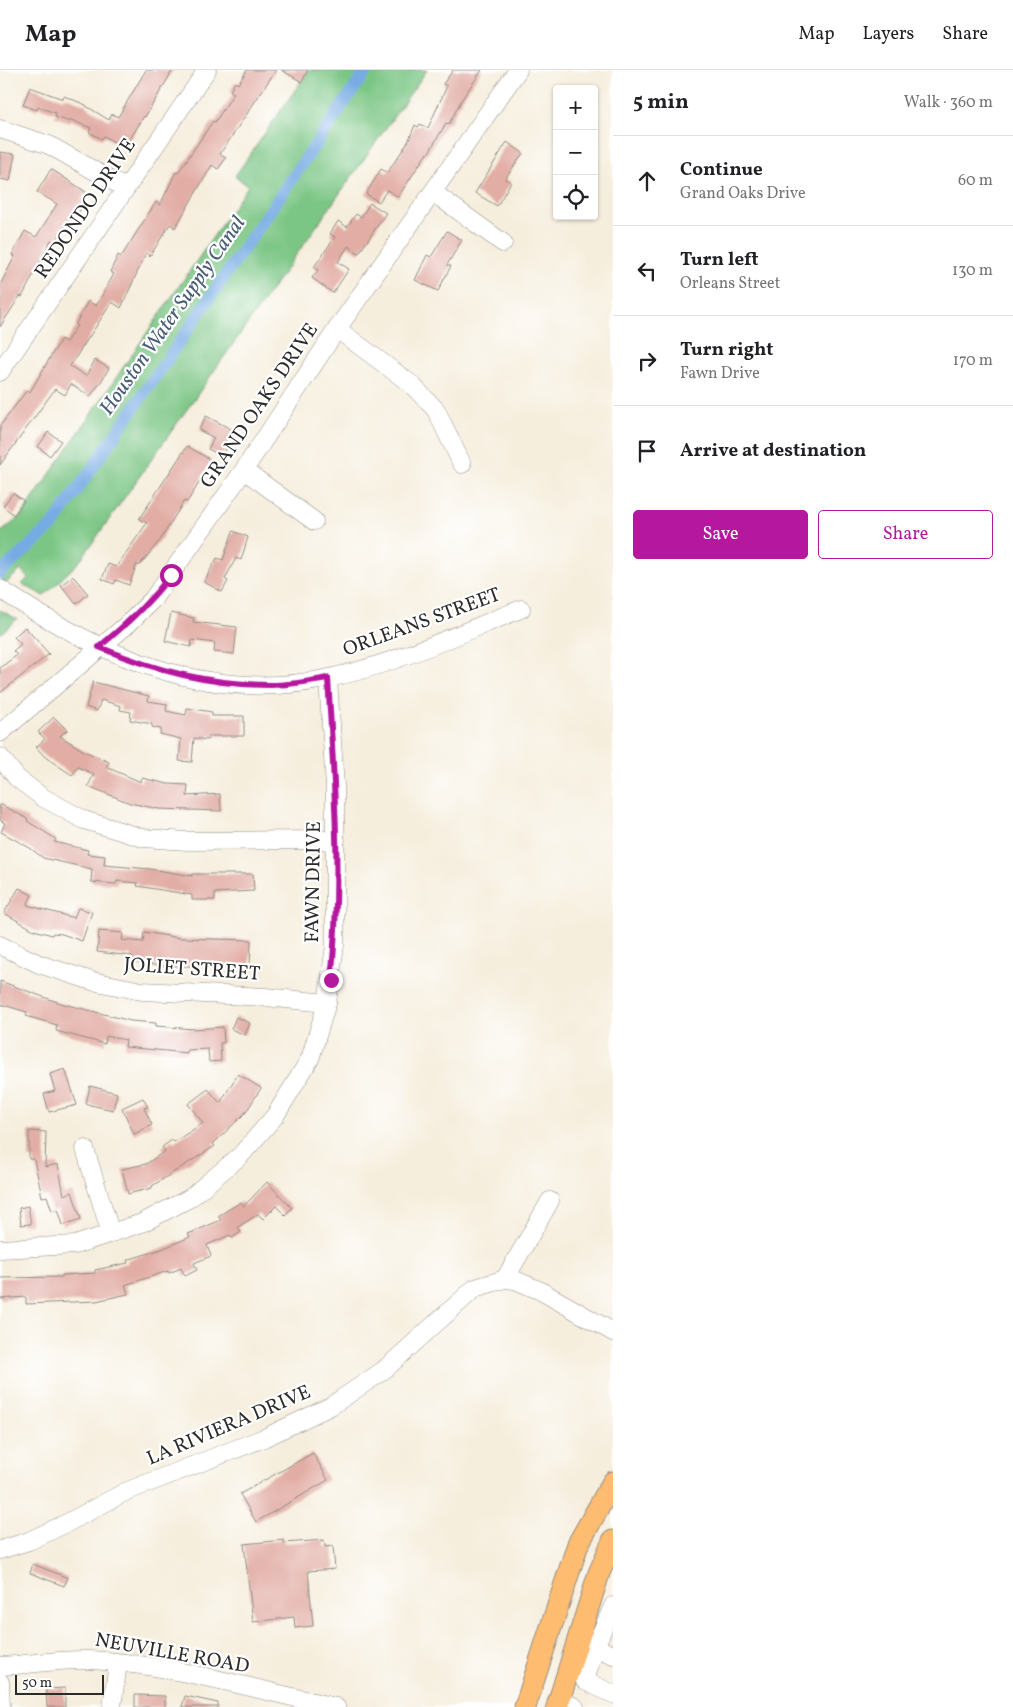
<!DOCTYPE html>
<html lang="en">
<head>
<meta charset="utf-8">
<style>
  body { margin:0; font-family:Vollkorn,serif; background:#f2f2f2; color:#202124 }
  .controls { position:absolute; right:15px; top:15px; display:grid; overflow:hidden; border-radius:5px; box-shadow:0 1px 4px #0004 }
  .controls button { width:45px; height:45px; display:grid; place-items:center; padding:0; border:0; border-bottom:1px solid #e0e0e0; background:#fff; color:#202124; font:25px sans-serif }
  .scale { position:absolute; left:15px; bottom:12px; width:89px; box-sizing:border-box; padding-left:5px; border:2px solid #2b2b2b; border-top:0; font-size:14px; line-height:18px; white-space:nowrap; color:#2b2b2b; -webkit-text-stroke:4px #fff; paint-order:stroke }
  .stop { position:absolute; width:15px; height:15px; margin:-11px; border:4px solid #b5179e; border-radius:50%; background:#fff }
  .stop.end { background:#b5179e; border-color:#fff; box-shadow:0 1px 5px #0008 }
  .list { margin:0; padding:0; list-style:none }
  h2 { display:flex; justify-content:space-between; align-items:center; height:65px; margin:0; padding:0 20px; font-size:21px }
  h2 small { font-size:16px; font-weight:400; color:#757577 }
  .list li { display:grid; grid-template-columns:32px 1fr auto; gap:15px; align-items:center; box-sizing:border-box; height:90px; padding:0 20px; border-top:1px solid #e0e0e0 }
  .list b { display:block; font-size:19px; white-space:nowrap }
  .list p { margin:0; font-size:16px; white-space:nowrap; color:#757577 }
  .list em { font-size:16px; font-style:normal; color:#757577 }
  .actions { display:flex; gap:10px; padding:15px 20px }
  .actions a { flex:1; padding:11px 0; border:1px solid #b5179e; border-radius:5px; text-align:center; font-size:18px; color:#b5179e }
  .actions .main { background:#b5179e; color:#fff }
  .icon { flex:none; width:28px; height:28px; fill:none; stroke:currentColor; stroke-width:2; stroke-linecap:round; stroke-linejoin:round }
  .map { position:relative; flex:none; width:613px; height:1637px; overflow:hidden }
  header { display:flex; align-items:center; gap:30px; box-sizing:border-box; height:70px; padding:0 25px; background:#fff; border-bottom:1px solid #e0e0e0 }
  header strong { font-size:24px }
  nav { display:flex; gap:28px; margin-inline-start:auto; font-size:18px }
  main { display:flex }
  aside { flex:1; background:#fff }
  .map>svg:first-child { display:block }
  .green { fill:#7bc685; stroke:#537858 }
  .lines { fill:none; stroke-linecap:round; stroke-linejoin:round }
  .canal { stroke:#77abe4; stroke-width:12 }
  .building { fill:#e2ada5 }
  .minor-casing { stroke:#908c84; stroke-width:19 }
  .major-casing { stroke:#908c84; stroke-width:23 }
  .minor { stroke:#fff; stroke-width:18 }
  .major { stroke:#febc70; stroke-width:21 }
  .route { stroke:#b5179e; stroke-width:6 }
  .labels { text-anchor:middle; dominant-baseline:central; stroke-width:4.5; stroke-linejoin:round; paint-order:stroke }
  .street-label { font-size:20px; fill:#2b2b2b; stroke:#fff }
  .water-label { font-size:21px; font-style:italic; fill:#495e75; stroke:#fff }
</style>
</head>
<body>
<header>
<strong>Map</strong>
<nav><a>Map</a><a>Layers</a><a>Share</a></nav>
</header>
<main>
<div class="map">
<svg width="613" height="1637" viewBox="0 0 613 1637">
  <rect width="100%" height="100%" fill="#fff"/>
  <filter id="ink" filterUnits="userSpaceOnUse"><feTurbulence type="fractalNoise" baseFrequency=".02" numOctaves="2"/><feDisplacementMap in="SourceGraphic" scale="10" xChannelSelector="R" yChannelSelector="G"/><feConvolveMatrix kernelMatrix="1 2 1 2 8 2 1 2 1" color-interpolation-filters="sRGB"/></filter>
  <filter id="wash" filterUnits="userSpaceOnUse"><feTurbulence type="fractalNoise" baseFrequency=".0096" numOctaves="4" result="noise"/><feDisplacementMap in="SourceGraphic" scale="20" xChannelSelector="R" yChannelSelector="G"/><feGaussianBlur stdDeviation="1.12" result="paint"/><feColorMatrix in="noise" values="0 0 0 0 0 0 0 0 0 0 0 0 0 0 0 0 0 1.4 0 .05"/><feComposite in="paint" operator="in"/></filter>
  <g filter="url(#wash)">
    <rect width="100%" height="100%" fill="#f6eedd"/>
    <g class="green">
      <path d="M 309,0 L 427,0 L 79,492 L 44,526 L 22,514 L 28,508 L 21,500 L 6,513 L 0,509 L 0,463 L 21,446 L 248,116 L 235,106 Z"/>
      <path d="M 0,540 L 17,549 L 0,564 Z"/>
    </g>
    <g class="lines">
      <path class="canal" d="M 0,503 L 53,455 L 367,0"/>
    </g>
    <g id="blocks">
      <g class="building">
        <path d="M 146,0 L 173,0 L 145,47 L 144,46 L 129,71 L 125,69 L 121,76 L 104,66 L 102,69 L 89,62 L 91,58 L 71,50 L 70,52 L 55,47 L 56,43 L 38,37 L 37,40 L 23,35 L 30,17 L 63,29 L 64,26 L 86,35 L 86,36 L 109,50 L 112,44 L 118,47 Z"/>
        <path d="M 247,0 L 276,0 L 220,84 L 226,88 L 218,99 L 212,95 L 175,158 L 170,154 L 150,186 L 146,183 L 121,238 L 112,232 L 70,296 L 86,306 L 95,290 L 109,298 L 102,310 L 90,327 L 71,314 L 65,325 L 55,319 L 0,395 L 0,356 L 27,320 L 30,322 L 61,269 L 66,272 L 77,256 L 75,255 L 88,231 L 96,236 L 114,204 L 110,202 L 118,185 L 121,187 L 156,132 L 160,135 L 176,102 L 178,103 L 213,51 L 215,52 L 234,23 L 230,21 L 235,12 L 238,14 Z"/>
        <path d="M 281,0 L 308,0 L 302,12 Z"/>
        <path d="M 453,0 L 482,0 L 462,29 L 449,54 L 446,53 L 428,84 L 427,83 L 398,127 L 387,120 L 379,132 L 366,124 L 381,99 L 387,103 L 408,72 L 415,55 L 418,57 L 420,54 L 428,58 L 447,16 L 443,14 Z"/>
        <path d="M 507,72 L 523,83 L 505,109 L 511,112 L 497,136 L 475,123 Z"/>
        <path d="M 0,82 L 15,84 L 10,111 L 0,109 Z"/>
        <path d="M 51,99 L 86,122 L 81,130 L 84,132 L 78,144 L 75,142 L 55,173 L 51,170 L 22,227 L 20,226 L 0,257 L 0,215 L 15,186 L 12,185 L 25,161 L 36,167 L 57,134 L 37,122 Z"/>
        <path d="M 370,133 L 386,143 L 359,183 L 348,176 L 338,192 L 349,199 L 333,223 L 312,208 L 318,200 L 314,197 L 335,167 L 330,164 L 338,151 L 347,157 L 356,144 L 361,147 Z"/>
        <path d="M 447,161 L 462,170 L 447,195 L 451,196 L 438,221 L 415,210 L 427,185 L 431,187 Z"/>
        <path d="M 206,346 L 235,361 L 222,386 L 208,379 L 214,368 L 199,360 Z"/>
        <path d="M 48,362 L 61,371 L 50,386 L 38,377 Z"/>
        <path d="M 187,376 L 211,390 L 196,418 L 187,432 L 184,431 L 161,469 L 139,496 L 137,494 L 129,515 L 116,510 L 114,514 L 102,509 L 108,494 L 116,497 L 147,453 L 139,449 Z"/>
        <path d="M 13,423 L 24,431 L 14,445 L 3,436 Z"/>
        <path d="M 233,461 L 248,467 L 241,490 L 236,488 L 225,509 L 228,511 L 222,522 L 204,512 L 217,488 L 223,490 Z"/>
        <path d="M 73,506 L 88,524 L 76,534 L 61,515 Z"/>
        <path d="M 171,543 L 194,548 L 193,552 L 237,557 L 234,584 L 214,582 L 215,573 L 192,570 L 191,577 L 165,571 Z"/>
        <path d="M 25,557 L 49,584 L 0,623 L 0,598 L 17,585 L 13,581 L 21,574 L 14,567 Z"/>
        <path d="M 93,612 L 149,626 L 148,631 L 167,634 L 166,641 L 186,645 L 187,638 L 212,642 L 212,646 L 244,646 L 244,666 L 209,666 L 208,670 L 194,668 L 192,692 L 179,691 L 181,669 L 160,664 L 161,659 L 152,657 L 152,654 L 130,650 L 131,642 L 120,640 L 121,636 L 101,630 L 97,641 L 86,637 Z"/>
        <path d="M 54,647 L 67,660 L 60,666 L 84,681 L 109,692 L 106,697 L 141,712 L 142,708 L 168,714 L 188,715 L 187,726 L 220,724 L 221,741 L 159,739 L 130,733 L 88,716 L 94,704 L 78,697 L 72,705 L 45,687 L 36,677 L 45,669 L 38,662 Z"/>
        <path d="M 0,734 L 28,749 L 27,751 L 56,769 L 54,772 L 88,780 L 87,784 L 105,786 L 104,795 L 150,799 L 192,806 L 192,804 L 253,804 L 254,821 L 215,823 L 215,830 L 192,830 L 192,825 L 137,816 L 138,813 L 117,811 L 116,814 L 91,812 L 92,799 L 43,788 L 30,778 L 1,762 L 5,753 L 0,750 Z"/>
        <path d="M 19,818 L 32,825 L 27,835 L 74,848 L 78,838 L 92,842 L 82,871 L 62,864 L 53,863 L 52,865 L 34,860 L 4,843 Z"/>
        <path d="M 99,861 L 123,863 L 122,870 L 143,872 L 144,862 L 180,868 L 251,870 L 250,896 L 161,896 L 132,892 L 132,886 L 97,882 Z"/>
        <path d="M 0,911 L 60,933 L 131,951 L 156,953 L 156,956 L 194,959 L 223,957 L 224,973 L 220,973 L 221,991 L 209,992 L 208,979 L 187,980 L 187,983 L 125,977 L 126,970 L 106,966 L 105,974 L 56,961 L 57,955 L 26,946 L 27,942 L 0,934 Z"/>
        <path d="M 236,947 L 250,953 L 245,965 L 231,959 Z"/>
        <path d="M 65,999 L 77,1035 L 49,1042 L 44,1024 L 55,1021 L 50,1004 Z"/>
        <path d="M 238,1004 L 261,1018 L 246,1042 L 213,1074 L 215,1076 L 152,1116 L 152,1118 L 128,1124 L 122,1099 L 146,1094 L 165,1081 L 162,1077 L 172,1070 L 174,1072 L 203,1053 L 188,1034 L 208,1019 L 220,1033 Z"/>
        <path d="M 90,1016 L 117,1023 L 113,1040 L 86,1034 Z"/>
        <path d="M 143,1028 L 148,1037 L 144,1038 L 152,1055 L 134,1064 L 122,1038 Z"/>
        <path d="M 29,1061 L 46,1062 L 45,1097 L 58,1094 L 64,1125 L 72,1122 L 81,1149 L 63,1155 L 58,1139 L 52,1141 L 47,1126 L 42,1127 L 34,1089 L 29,1089 Z"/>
        <path d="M 267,1112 L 292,1138 L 285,1145 L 276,1136 L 263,1149 L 258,1144 L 238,1157 L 241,1162 L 232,1168 L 230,1165 L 207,1175 L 211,1186 L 194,1193 L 197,1200 L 185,1206 L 181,1198 L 169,1203 L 168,1201 L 125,1215 L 128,1224 L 96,1231 L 26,1234 L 26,1227 L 0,1229 L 0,1208 L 62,1207 L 62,1205 L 95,1203 L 95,1200 L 128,1193 L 127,1190 L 162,1179 L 190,1167 L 188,1164 L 221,1150 L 218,1146 L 241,1132 L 244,1136 Z"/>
        <path d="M 28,1136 L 31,1154 L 21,1155 L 19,1138 Z"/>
        <path d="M 313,1383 L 328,1410 L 256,1452 L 240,1424 Z"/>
        <path d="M 284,1470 L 284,1473 L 324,1470 L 325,1477 L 333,1476 L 335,1499 L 308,1501 L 313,1556 L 295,1558 L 294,1547 L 253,1552 L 244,1474 Z"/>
        <path d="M 33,1494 L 68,1508 L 64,1516 L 30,1503 Z"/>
        <path d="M 65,1618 L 65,1637 L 47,1637 L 46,1619 Z"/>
        <path d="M 135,1625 L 165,1626 L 165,1637 L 135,1637 Z"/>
        <path d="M 185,1626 L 218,1633 L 218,1637 L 182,1637 Z"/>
      </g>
    </g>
  </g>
  <g filter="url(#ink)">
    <use href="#blocks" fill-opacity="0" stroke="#908c84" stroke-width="1"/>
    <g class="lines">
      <g class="minor-casing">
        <g id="minor">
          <path d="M 0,59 L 49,75 L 125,118"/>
          <path d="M 434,123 L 503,173"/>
          <path d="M 337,259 L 411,314 L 436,340 L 462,394"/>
          <path d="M 0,302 L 207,0"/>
          <path d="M 244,400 L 314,451"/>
          <path d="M 0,519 C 99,585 208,635 329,608 C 396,594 458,564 521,539"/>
          <path d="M 0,663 L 129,553 L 153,529 L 244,400 L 337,259 L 518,0"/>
          <path d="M 0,687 L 17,708 L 42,727 L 84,750 L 143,768 L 187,771 L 336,770"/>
          <path d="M 0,875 L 39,894 L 92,911 L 142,921 L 265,927 L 327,933"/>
          <path d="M 85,1079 L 111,1164"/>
          <path d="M 0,1179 L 75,1175 L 142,1153 L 190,1128 L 240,1086 L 275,1046 L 310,989 L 327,933 L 335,875 L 335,717 L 328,609"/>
          <path d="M 505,1209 L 550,1131"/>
          <path d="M 0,1480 L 29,1471 L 69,1452 L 125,1422 L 264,1368 L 331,1336 L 384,1300 L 475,1218 L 505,1209 L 515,1210 L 541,1221 L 613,1262"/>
          <path d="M 613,1536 L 595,1577 L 585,1611 L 613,1624"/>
          <path d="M 595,1577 L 613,1585"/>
          <path d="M 0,1596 C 29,1595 58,1589 88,1590 C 167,1593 258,1620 336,1637"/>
          <path d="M 0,1612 L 1,1637"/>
          <path d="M 559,1630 L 575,1637"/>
          <path d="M 112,1637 L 118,1593"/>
        </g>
      </g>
      <g class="major-casing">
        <g id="major">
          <path d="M 525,1637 L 578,1474 L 613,1412"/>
          <path d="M 557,1637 L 599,1503 L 613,1471"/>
        </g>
      </g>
      <use href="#minor" class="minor"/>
      <use href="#major" class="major"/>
    </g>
  </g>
  <g class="lines" filter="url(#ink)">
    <path class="route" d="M 171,505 C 150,532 126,555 99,577 C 156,601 210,615 271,615 C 290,615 310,611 328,608 C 334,709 342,810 331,910"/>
  </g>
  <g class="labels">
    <g class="street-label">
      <text transform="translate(86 139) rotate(-56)">REDONDO DRIVE</text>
      <text transform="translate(260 336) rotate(-56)">GRAND OAKS DRIVE</text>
      <text transform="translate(422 553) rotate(-20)">ORLEANS STREET</text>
      <text transform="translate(314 812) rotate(-89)">FAWN DRIVE</text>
      <text transform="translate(192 900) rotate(4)">JOLIET STREET</text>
      <text transform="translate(229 1356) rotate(-23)">LA RIVIERA DRIVE</text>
      <text transform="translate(172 1584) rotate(10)">NEUVILLE ROAD</text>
    </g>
    <g class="water-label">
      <text transform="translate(173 246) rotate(-55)">Houston Water Supply Canal</text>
    </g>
  </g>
</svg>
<div class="controls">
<button>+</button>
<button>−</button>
<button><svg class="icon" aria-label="locate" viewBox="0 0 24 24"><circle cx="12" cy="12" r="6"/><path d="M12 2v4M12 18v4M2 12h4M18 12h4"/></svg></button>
</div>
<div class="scale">50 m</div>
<div class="stop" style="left:171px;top:505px"></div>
<div class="stop end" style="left:331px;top:910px"></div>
</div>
<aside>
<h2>5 min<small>Walk · 360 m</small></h2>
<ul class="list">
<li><svg class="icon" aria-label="ahead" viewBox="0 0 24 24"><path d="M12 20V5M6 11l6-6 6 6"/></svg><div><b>Continue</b><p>Grand Oaks Drive</p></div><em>60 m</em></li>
<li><svg class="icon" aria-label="left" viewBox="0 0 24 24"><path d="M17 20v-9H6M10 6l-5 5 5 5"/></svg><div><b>Turn left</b><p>Orleans Street</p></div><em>130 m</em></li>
<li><svg class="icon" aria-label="right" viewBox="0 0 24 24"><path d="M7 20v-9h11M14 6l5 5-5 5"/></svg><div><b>Turn right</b><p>Fawn Drive</p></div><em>170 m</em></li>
<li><svg class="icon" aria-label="arrive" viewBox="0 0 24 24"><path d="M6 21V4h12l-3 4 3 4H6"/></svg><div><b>Arrive at destination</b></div></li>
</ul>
<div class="actions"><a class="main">Save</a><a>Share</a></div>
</aside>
</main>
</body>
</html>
